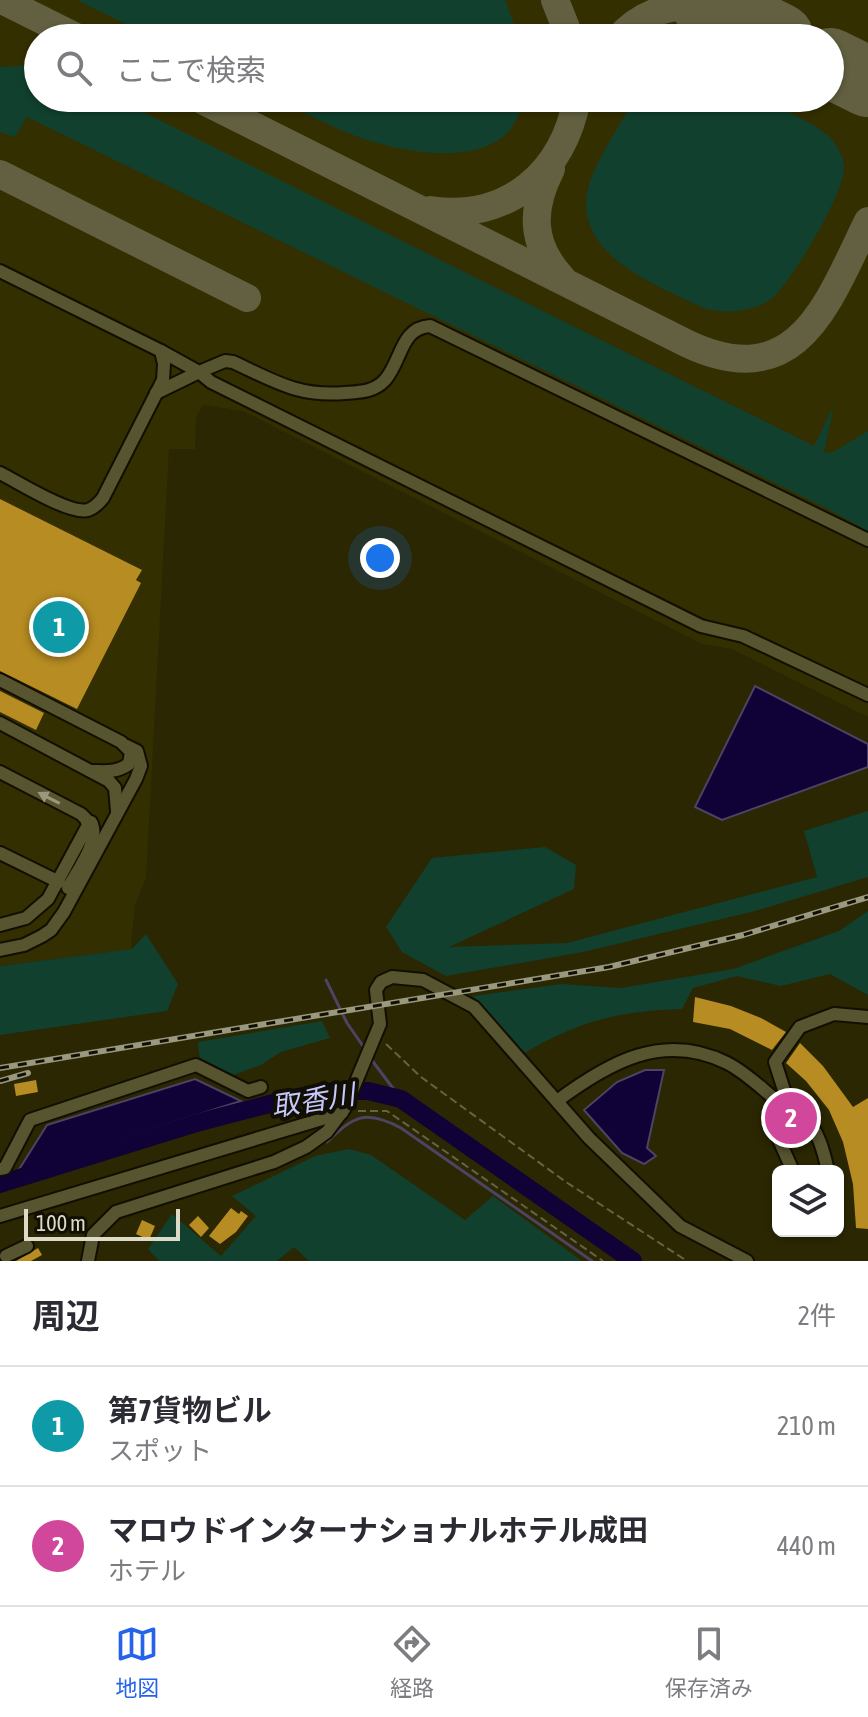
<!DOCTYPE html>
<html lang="ja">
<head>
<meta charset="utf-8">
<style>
  body { margin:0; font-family:"Asap Condensed","Noto Sans JP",sans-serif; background:#f7f7f7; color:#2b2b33 }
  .controls { position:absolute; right:24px; bottom:24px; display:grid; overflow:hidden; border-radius:12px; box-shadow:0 2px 6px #0004 }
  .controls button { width:72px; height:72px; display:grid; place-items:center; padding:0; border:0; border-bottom:2px solid #e1e1e2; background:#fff; color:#2b2b33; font:40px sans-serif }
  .scale { position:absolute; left:24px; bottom:20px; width:156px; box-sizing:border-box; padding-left:8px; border:4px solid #dcdbc7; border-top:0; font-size:22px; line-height:28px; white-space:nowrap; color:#dcdbc7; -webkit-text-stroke:6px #110f03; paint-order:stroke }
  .you { position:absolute; left:380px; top:558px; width:28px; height:28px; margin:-20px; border:6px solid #fff; border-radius:50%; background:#1a73e8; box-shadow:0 0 0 12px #1a73e833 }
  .badge { display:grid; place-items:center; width:52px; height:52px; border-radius:50%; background:#2563eb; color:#fff; font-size:26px; font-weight:700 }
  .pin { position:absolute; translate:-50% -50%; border:4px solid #fff; box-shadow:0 2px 8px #0006 }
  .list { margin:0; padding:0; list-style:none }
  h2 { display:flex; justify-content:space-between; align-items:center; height:104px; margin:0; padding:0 32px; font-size:34px }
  h2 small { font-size:26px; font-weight:400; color:#7c7c81 }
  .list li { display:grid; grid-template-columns:52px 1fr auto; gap:24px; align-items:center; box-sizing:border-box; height:120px; padding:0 32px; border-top:2px solid #e1e1e2 }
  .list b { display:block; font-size:30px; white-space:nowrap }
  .list p { margin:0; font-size:26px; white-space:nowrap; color:#7c7c81 }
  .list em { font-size:26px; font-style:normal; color:#7c7c81 }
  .icon { flex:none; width:44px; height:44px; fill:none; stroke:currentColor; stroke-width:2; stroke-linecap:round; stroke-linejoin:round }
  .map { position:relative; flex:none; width:868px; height:1261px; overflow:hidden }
  .search { position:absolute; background:#fff; box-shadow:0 2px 6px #0004; left:24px; right:24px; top:24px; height:88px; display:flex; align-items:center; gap:20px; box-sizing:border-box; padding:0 28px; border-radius:44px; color:#7c7c81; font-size:30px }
  .sheet { height:344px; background:#fff }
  nav { display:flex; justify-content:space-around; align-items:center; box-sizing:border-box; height:112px; border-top:2px solid #e1e1e2; background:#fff; font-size:22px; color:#7c7c81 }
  nav a { display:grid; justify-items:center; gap:4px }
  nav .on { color:#2563eb }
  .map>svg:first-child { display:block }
  .built { fill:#332f00; fill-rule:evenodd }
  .green { fill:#11402e }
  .water { fill:#100237; stroke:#4d4362; stroke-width:2 }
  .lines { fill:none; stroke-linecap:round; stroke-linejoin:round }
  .stream { stroke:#4d4362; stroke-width:3 }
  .river { stroke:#100237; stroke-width:18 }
  .taxiway { stroke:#626040; stroke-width:28 }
  .runway { stroke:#626040; stroke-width:70 }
  .building { fill:#b78c22 }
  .minor-casing { stroke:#120f00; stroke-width:16 }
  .path { stroke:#656344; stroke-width:2; stroke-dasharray:8 4; stroke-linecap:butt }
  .minor { stroke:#575430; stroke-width:12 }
  .rail-casing { stroke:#9a987e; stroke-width:6 }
  .rail { stroke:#110f03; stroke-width:3; stroke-dasharray:9; stroke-linecap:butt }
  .oneway { fill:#9a987c }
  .labels { text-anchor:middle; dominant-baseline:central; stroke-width:8; stroke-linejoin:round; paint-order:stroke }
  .water-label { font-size:28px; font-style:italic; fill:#c7c7fd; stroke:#110f03 }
</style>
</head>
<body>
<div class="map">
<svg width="868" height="1261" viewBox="0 0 868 1261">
  <rect width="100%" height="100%" fill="#2a2702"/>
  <path class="built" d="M 0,0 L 868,0 L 868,717 L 732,649 L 702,644 L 243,411 L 203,405 L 196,417 L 195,449 L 169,449 L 146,878 L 135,905 L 131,943 L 132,949 L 0,966 ZM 38,38 L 830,38 L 830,98 L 38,98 Z"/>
  <g class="green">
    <path d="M 77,0 L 505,0 L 519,38 L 154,38 Z"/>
    <path d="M 36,65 L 38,66 L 38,98 L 115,98 L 814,446 L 834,405 L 824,453 L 833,452 L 868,431 L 868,531 L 830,510 L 27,117 L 15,137 L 0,132 L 0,67 Z"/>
    <path d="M 276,98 L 523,98 C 520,111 515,127 504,136 C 466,168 384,149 343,131 C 320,121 298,109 276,98 Z"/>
    <path d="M 635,98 C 672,98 721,94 757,98 C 770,100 785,110 796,116 C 819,127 840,139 844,166 C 847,189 790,285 771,299 C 753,312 728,314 706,309 C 654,284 560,251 593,174 C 604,148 621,123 635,98 Z"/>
    <path d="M 868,811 L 868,877 L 755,911 L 583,952 L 446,976 L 402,952 L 386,927 L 432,858 L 545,847 L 576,865 L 574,889 L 449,947 L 567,943 L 817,877 L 804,831 Z"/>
    <path d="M 868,911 L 868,995 L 830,974 L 781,986 L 737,976 L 693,988 L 682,1009 C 618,1011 578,1021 523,1054 L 473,996 L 561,984 L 621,988 L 733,969 L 839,931 Z"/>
    <path d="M 146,934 L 178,984 L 167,1011 L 0,1035 L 0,966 L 132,949 Z"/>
    <path d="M 322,1021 L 330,1038 L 281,1052 L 261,1065 L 233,1075 L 200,1060 L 198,1042 Z"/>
    <path d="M 349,1149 L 371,1155 L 465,1220 L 493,1196 L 582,1261 L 309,1261 L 294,1247 L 277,1261 L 159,1261 L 148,1249 L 172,1214 L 221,1256 L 256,1216 L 232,1196 L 315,1156 Z"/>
  </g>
  <g class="water">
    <path d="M 755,686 L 868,744 L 868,767 L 722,820 L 695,807 Z"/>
    <path d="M 645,1070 L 664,1070 L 647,1148 L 656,1156 L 644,1164 L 622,1153 L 584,1110 L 617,1082 Z"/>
    <path d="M 195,1079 L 241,1101 L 18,1171 L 47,1125 Z"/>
  </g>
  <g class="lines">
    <g class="stream">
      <path d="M 326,980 L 347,1023 L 365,1049"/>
      <path d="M 371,1059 L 401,1099"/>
      <path d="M 327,1142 C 354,1116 365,1109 401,1128 L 592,1261"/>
    </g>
    <path class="river" d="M 0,1184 L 200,1122 L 293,1098 L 335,1091 L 368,1091 L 401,1099 L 633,1261"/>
    <g class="taxiway">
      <path d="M 2,0 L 78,38"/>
      <path d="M 555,0 L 570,38"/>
      <path d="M 619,38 C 647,6 686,1 725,11"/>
      <path d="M 851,74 L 868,89"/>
      <path d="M 198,98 L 686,343 C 798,397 828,302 868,221"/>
      <path d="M 551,169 C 531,208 530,243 561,277"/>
      <path d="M 0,174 L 247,298"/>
      <path d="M 430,210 C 508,222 564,172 577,98"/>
    </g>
    <g class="runway">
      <path d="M 703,0 L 779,38"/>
      <path d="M 830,63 L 868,82"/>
    </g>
  </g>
  <g class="building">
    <path d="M 0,499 L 142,570 L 136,580 L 141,583 L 77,709 L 0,671 Z"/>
    <path d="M 0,691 L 44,713 L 36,730 L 0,712 Z"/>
    <path d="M 695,997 L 731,1006 L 761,1018 L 786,1032 L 772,1050 L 730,1029 L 693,1022 Z"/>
    <path d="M 800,1043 L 823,1066 L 853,1107 L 868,1098 L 868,1229 L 856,1228 L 853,1184 L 843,1142 L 829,1110 L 806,1081 L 786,1063 Z"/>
    <path d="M 36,1080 L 38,1092 L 16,1096 L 14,1084 Z"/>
    <path d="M 231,1208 L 239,1214 L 241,1211 L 248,1216 L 236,1232 L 220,1244 L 209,1236 Z"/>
    <path d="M 198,1216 L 209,1228 L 201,1237 L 189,1225 Z"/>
    <path d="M 142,1220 L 155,1226 L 149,1240 L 136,1234 Z"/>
    <path d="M 38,1248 L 42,1255 L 31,1261 L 16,1261 Z"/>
  </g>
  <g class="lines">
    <g class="minor-casing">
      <g id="minor">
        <path d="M 0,271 L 161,351 L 164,364 L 163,380 L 103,498 C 99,503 94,508 88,510 C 70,515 18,482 0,473"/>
        <path d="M 161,351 L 199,372 L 225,361 L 233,362 C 274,381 298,397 345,393 C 360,392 374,392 385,380 C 402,361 400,328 430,326 L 868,540"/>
        <path d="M 156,393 L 199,372 L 211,382 L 701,626 L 743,636 L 868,695"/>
        <path d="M 0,680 L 121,742 L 131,752 L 129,764 C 116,773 106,771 91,771"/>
        <path d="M 0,723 L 109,781 L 115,788 L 117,811"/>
        <path d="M 0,772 L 81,814 L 86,819 L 88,825 L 48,899 L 26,918 L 0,925"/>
        <path d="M 0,853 L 59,882"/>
        <path d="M 68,888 C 77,871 101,840 91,822"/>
        <path d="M 0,950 L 24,945 L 42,936 L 51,930 L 64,912 L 136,779 L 141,766 L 137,751 L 127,746"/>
        <path d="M 557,1101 C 608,1063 663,1031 727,1063 C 745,1072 760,1087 776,1100 C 785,1106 795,1110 803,1116 C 818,1128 824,1153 828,1171"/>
        <path d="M 790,1109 L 775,1062 L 800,1027 L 834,1014 L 868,1017"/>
        <path d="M 790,1109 L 775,1131 L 793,1171"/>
        <path d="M 0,1169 L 5,1168 L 30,1120 L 196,1065 L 248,1091 L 261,1087"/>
        <path d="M 0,1216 L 342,1113"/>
        <path d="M 6,1256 L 27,1246"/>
        <path d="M 88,1261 L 93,1235 L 116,1212 L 274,1162 L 306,1147 L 327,1132 L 345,1108 L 380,1024 L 376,990 L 381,982 L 392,977 L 423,980 L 474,1007 L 589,1138 L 680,1226 L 747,1261"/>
      </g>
    </g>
    <g class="path">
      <path d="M 386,1044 L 421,1077 L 566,1182 L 687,1261"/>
      <path d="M 358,1111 L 387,1111 L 603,1261"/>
    </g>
    <use href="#minor" class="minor"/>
    <g class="rail-casing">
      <g id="rail">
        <path d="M 0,1068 L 609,967 L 743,935 L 868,897"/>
        <path d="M 0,1081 L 28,1073"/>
      </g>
    </g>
    <use href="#rail" class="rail"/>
  </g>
  <defs><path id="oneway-solid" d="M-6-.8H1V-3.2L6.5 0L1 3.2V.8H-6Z" transform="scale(2)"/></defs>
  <use class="oneway" href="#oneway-solid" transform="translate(49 798) rotate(-153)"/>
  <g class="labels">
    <g class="water-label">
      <text transform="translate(313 1100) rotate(-9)">取香川</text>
    </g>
  </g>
</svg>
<div class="controls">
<button><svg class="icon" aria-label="layers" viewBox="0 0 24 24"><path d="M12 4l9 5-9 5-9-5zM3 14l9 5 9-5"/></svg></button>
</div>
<div class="scale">100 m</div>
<div class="you"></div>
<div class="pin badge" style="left:59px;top:627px;background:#0f9aa8">1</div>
<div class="pin badge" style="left:791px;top:1118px;background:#d1479c">2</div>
<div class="search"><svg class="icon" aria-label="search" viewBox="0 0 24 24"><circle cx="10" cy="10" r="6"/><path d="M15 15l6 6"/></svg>ここで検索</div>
</div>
<section class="sheet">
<h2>周辺<small>2件</small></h2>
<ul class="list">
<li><span class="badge" style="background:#0f9aa8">1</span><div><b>第7貨物ビル</b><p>スポット</p></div><em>210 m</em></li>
<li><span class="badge" style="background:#d1479c">2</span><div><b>マロウドインターナショナルホテル成田</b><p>ホテル</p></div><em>440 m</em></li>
</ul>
</section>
<nav>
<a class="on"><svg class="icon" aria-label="map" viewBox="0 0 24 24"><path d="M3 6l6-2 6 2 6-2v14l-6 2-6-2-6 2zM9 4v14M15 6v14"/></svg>地図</a>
<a><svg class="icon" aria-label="directions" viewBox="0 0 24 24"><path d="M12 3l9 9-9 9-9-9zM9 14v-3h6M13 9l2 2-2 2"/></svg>経路</a>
<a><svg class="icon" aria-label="saved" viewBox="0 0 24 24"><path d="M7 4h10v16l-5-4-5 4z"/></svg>保存済み</a>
</nav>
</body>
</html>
